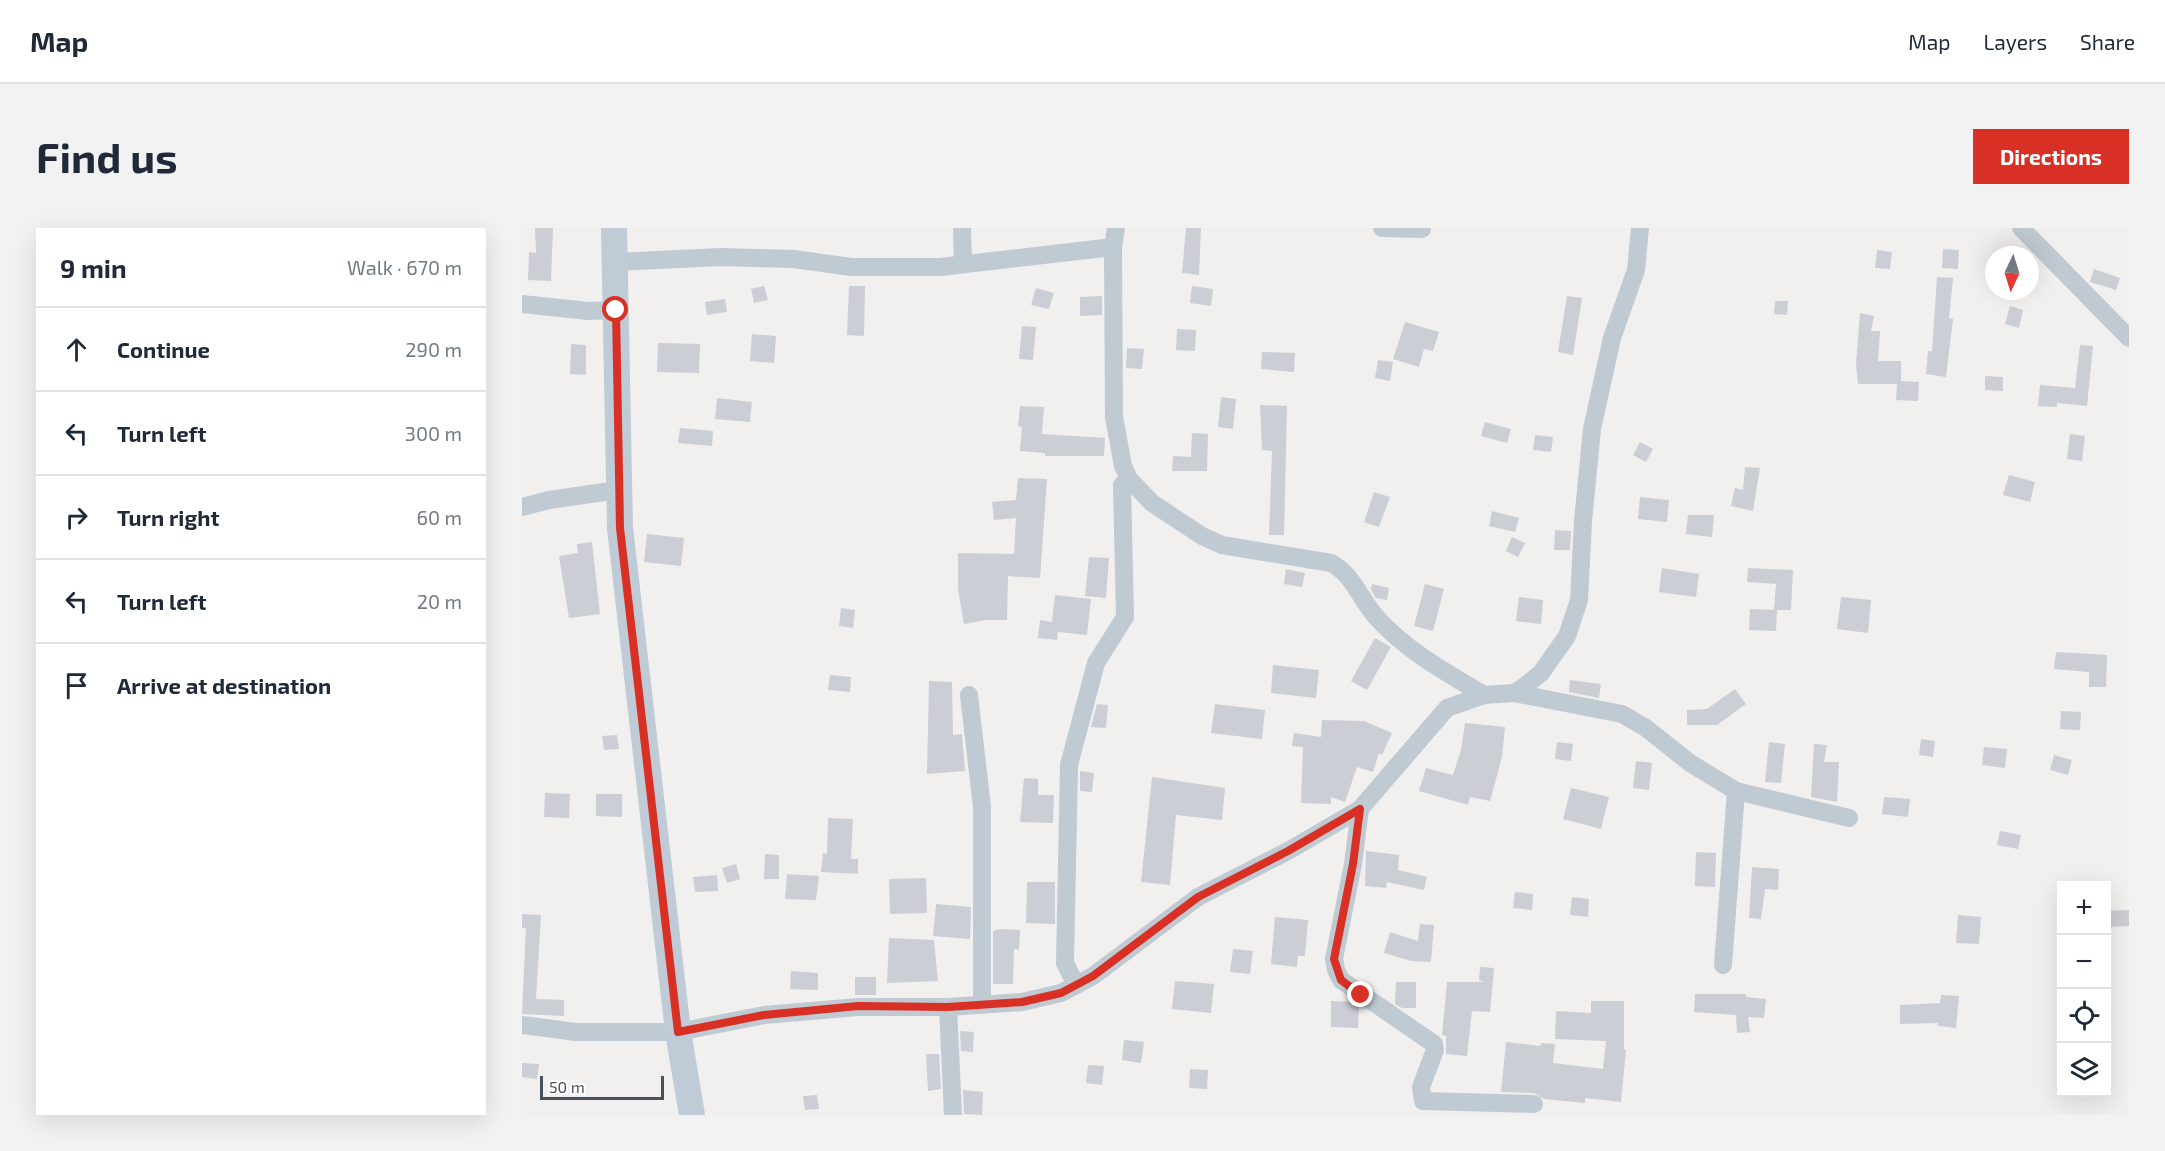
<!DOCTYPE html>
<html lang="en">
<head>
<meta charset="utf-8">
<style>
  body { margin:0; font-family:"Exo 2",sans-serif; background:#f2f2f3; color:#1f2937 }
  .controls { position:absolute; right:18px; bottom:18px; display:grid; overflow:hidden; border-radius:0px; box-shadow:0 6px 24px #0002 }
  .controls button { width:54px; height:54px; display:grid; place-items:center; padding:0; border:0; border-bottom:2px solid #e0e1e3; background:#fff; color:#1f2937; font:30px sans-serif }
  .compass { position:absolute; left:1463px; top:18px; width:54px; height:54px; border-radius:50%; background:#fff; box-shadow:0 6px 24px #0002; rotate:184deg }
  .scale { position:absolute; left:18px; bottom:15px; width:124px; box-sizing:border-box; padding-left:6px; border:3px solid #46535d; border-top:0; font-size:16px; line-height:21px; white-space:nowrap; color:#46535d; -webkit-text-stroke:4px #fff; paint-order:stroke }
  .stop { position:absolute; width:18px; height:18px; margin:-14px; border:4px solid #d93025; border-radius:50%; background:#fff }
  .stop.end { background:#d93025; border-color:#fff; box-shadow:0 2px 6px #0008 }
  .list { margin:0; padding:0; list-style:none }
  h2 { display:flex; justify-content:space-between; align-items:center; height:78px; margin:0; padding:0 24px; font-size:26px }
  h2 small { font-size:20px; font-weight:400; color:#747a83 }
  .list li { display:grid; grid-template-columns:39px 1fr auto; gap:18px; align-items:center; box-sizing:border-box; height:84px; padding:0 24px; border-top:2px solid #e0e1e3 }
  .list b { display:block; font-size:22px; white-space:nowrap }
  .list em { font-size:20px; font-style:normal; color:#747a83 }
  .icon { flex:none; width:33px; height:33px; fill:none; stroke:currentColor; stroke-width:2; stroke-linecap:round; stroke-linejoin:round }
  .map { position:relative; flex:none; width:1607px; height:887px; overflow:hidden; border-radius:0px }
  header { display:flex; align-items:center; gap:36px; box-sizing:border-box; height:84px; padding:0 30px; background:#fff; border-bottom:2px solid #e0e1e3 }
  header strong { font-size:28px }
  nav { display:flex; gap:33px; margin-inline-start:auto; font-size:21px }
  .intro { display:flex; align-items:center; justify-content:space-between; box-sizing:border-box; height:144px; padding:0 36px }
  h1 { margin:0; font-size:42px }
  .button { padding:15px 27px; border-radius:0px; background:#d93025; color:#fff; font-size:21px; font-weight:700 }
  main { display:flex; gap:36px; padding:0 36px }
  aside { flex:1; background:#fff; border-radius:0px; box-shadow:0 6px 24px #0002 }
  .map>svg:first-child { display:block }
  .building { fill:#cbced4 }
  .lines { fill:none; stroke-linecap:round; stroke-linejoin:round }
  .street { stroke:#bfcad2; stroke-width:18 }
  .secondary { stroke:#bfcbd7; stroke-width:26 }
  .route { stroke:#d93025; stroke-width:8 }
</style>
</head>
<body>
<header>
<strong>Map</strong>
<nav><a>Map</a><a>Layers</a><a>Share</a></nav>
</header>
<div class="intro"><h1>Find us</h1><a class="button">Directions</a></div>
<main>
<aside>
<h2>9 min<small>Walk · 670 m</small></h2>
<ul class="list">
<li><svg class="icon" aria-label="ahead" viewBox="0 0 24 24"><path d="M12 20V5M6 11l6-6 6 6"/></svg><div><b>Continue</b></div><em>290 m</em></li>
<li><svg class="icon" aria-label="left" viewBox="0 0 24 24"><path d="M17 20v-9H6M10 6l-5 5 5 5"/></svg><div><b>Turn left</b></div><em>300 m</em></li>
<li><svg class="icon" aria-label="right" viewBox="0 0 24 24"><path d="M7 20v-9h11M14 6l5 5-5 5"/></svg><div><b>Turn right</b></div><em>60 m</em></li>
<li><svg class="icon" aria-label="left" viewBox="0 0 24 24"><path d="M17 20v-9H6M10 6l-5 5 5 5"/></svg><div><b>Turn left</b></div><em>20 m</em></li>
<li><svg class="icon" aria-label="arrive" viewBox="0 0 24 24"><path d="M6 21V4h12l-3 4 3 4H6"/></svg><div><b>Arrive at destination</b></div></li>
</ul>
</aside>
<div class="map">
<svg width="1607" height="887" viewBox="0 0 1607 887">
  <rect width="100%" height="100%" fill="#f2efef"/>
  <g class="building">
    <path d="M 13,0 L 31,0 L 29,53 L 6,52 L 7,24 L 14,25 Z"/>
    <path d="M 664,0 L 679,0 L 677,47 L 660,45 Z"/>
    <path d="M 1421,21 L 1437,22 L 1436,41 L 1420,40 Z"/>
    <path d="M 1355,22 L 1370,24 L 1368,41 L 1353,40 Z"/>
    <path d="M 1572,41 L 1598,50 L 1594,62 L 1568,54 Z"/>
    <path d="M 1415,49 L 1431,50 L 1427,90 L 1431,91 L 1424,149 L 1404,146 L 1406,123 L 1410,123 Z"/>
    <path d="M 242,58 L 246,72 L 232,75 L 229,61 Z"/>
    <path d="M 327,58 L 343,58 L 342,108 L 325,107 Z"/>
    <path d="M 670,58 L 691,61 L 689,78 L 668,75 Z"/>
    <path d="M 514,60 L 532,65 L 527,81 L 509,77 Z"/>
    <path d="M 580,68 L 580,87 L 558,88 L 558,69 Z"/>
    <path d="M 1045,68 L 1060,70 L 1051,127 L 1036,124 Z"/>
    <path d="M 203,71 L 205,84 L 185,87 L 183,74 Z"/>
    <path d="M 1253,73 L 1266,73 L 1265,87 L 1252,86 Z"/>
    <path d="M 1488,78 L 1501,82 L 1497,100 L 1483,96 Z"/>
    <path d="M 1338,85 L 1352,88 L 1349,103 L 1358,103 L 1356,133 L 1379,133 L 1379,153 L 1397,154 L 1396,173 L 1374,172 L 1375,156 L 1336,156 L 1334,136 Z"/>
    <path d="M 883,94 L 917,104 L 911,123 L 902,121 L 897,139 L 871,131 Z"/>
    <path d="M 500,98 L 514,99 L 511,132 L 497,131 Z"/>
    <path d="M 655,101 L 674,102 L 673,123 L 654,122 Z"/>
    <path d="M 230,106 L 254,108 L 252,135 L 228,133 Z"/>
    <path d="M 136,115 L 178,116 L 177,145 L 135,144 Z"/>
    <path d="M 49,116 L 64,117 L 64,147 L 48,146 Z"/>
    <path d="M 1558,117 L 1571,118 L 1565,178 L 1535,175 L 1535,179 L 1516,178 L 1518,157 L 1553,160 Z"/>
    <path d="M 605,120 L 622,121 L 620,141 L 604,140 Z"/>
    <path d="M 740,124 L 773,125 L 772,144 L 739,141 Z"/>
    <path d="M 856,132 L 871,134 L 868,153 L 853,150 Z"/>
    <path d="M 1463,148 L 1481,149 L 1481,163 L 1463,162 Z"/>
    <path d="M 699,169 L 714,171 L 711,201 L 696,199 Z"/>
    <path d="M 195,170 L 230,174 L 228,194 L 193,191 Z"/>
    <path d="M 738,177 L 765,178 L 762,307 L 747,307 L 750,223 L 740,222 Z"/>
    <path d="M 498,178 L 522,179 L 520,206 L 583,210 L 582,228 L 523,228 L 523,225 L 498,223 L 500,199 L 496,198 Z"/>
    <path d="M 963,194 L 989,201 L 985,215 L 959,208 Z"/>
    <path d="M 158,200 L 191,203 L 190,218 L 156,215 Z"/>
    <path d="M 670,205 L 686,206 L 685,243 L 650,243 L 651,228 L 669,229 Z"/>
    <path d="M 1548,206 L 1563,208 L 1560,233 L 1545,231 Z"/>
    <path d="M 1013,207 L 1031,209 L 1029,224 L 1011,222 Z"/>
    <path d="M 1118,214 L 1131,221 L 1124,234 L 1111,227 Z"/>
    <path d="M 1223,239 L 1238,240 L 1231,283 L 1209,278 L 1213,260 L 1221,262 Z"/>
    <path d="M 1487,247 L 1513,254 L 1508,274 L 1481,267 Z"/>
    <path d="M 496,250 L 525,251 L 518,350 L 486,348 L 485,392 L 464,392 L 442,396 L 436,361 L 436,325 L 492,326 L 494,290 L 472,292 L 470,274 L 494,272 Z"/>
    <path d="M 852,264 L 868,269 L 857,299 L 842,294 Z"/>
    <path d="M 1118,269 L 1147,272 L 1145,294 L 1116,291 Z"/>
    <path d="M 970,283 L 997,290 L 993,304 L 967,298 Z"/>
    <path d="M 1166,287 L 1192,287 L 1190,309 L 1164,306 Z"/>
    <path d="M 1033,302 L 1049,303 L 1048,322 L 1032,322 Z"/>
    <path d="M 125,306 L 162,310 L 159,338 L 122,334 Z"/>
    <path d="M 990,309 L 1003,315 L 996,329 L 984,323 Z"/>
    <path d="M 70,314 L 78,386 L 47,390 L 37,328 L 56,325 L 55,316 Z"/>
    <path d="M 567,329 L 587,330 L 584,370 L 563,368 Z"/>
    <path d="M 1140,340 L 1177,346 L 1174,369 L 1137,364 Z"/>
    <path d="M 1226,340 L 1271,342 L 1269,382 L 1252,382 L 1254,356 L 1225,354 Z"/>
    <path d="M 764,341 L 783,345 L 780,359 L 762,356 Z"/>
    <path d="M 850,356 L 867,360 L 865,372 L 854,370 L 849,362 Z"/>
    <path d="M 903,356 L 922,361 L 911,403 L 892,398 Z"/>
    <path d="M 533,367 L 569,371 L 565,407 L 536,404 L 535,412 L 516,410 L 518,392 L 530,394 Z"/>
    <path d="M 997,369 L 1021,372 L 1019,396 L 994,393 Z"/>
    <path d="M 1319,369 L 1349,372 L 1346,405 L 1315,401 Z"/>
    <path d="M 319,380 L 333,382 L 331,400 L 317,398 Z"/>
    <path d="M 1228,381 L 1255,382 L 1254,403 L 1227,402 Z"/>
    <path d="M 853,410 L 869,419 L 845,462 L 829,453 Z"/>
    <path d="M 1534,424 L 1585,427 L 1584,459 L 1567,459 L 1567,444 L 1532,441 Z"/>
    <path d="M 751,437 L 797,442 L 794,470 L 749,465 Z"/>
    <path d="M 308,447 L 329,449 L 328,464 L 306,462 Z"/>
    <path d="M 1048,452 L 1079,456 L 1077,470 L 1047,464 Z"/>
    <path d="M 407,453 L 430,454 L 431,507 L 440,506 L 443,543 L 405,546 Z"/>
    <path d="M 1213,461 L 1224,476 L 1195,497 L 1165,497 L 1165,482 L 1185,481 Z"/>
    <path d="M 575,476 L 586,477 L 584,500 L 569,499 Z"/>
    <path d="M 693,476 L 743,482 L 740,511 L 689,505 Z"/>
    <path d="M 1539,483 L 1559,484 L 1558,502 L 1538,501 Z"/>
    <path d="M 800,492 L 842,493 L 870,505 L 860,527 L 857,525 L 851,544 L 835,539 L 823,574 L 809,569 L 809,576 L 779,575 L 781,519 L 770,518 L 772,505 L 799,509 Z"/>
    <path d="M 943,495 L 983,499 L 980,529 L 968,573 L 948,569 L 946,577 L 897,563 L 904,540 L 931,547 L 939,522 Z"/>
    <path d="M 95,507 L 97,521 L 82,522 L 80,508 Z"/>
    <path d="M 1399,511 L 1413,513 L 1411,529 L 1397,527 Z"/>
    <path d="M 1035,514 L 1051,516 L 1049,533 L 1033,531 Z"/>
    <path d="M 1247,514 L 1263,516 L 1259,555 L 1243,554 Z"/>
    <path d="M 1292,516 L 1305,517 L 1302,534 L 1317,534 L 1315,574 L 1289,569 Z"/>
    <path d="M 1462,519 L 1485,521 L 1483,540 L 1460,537 Z"/>
    <path d="M 1532,527 L 1550,532 L 1546,547 L 1528,542 Z"/>
    <path d="M 1114,533 L 1130,535 L 1127,562 L 1111,560 Z"/>
    <path d="M 558,543 L 572,545 L 570,564 L 558,563 Z"/>
    <path d="M 630,549 L 703,560 L 700,592 L 654,587 L 648,657 L 619,654 Z"/>
    <path d="M 502,550 L 516,551 L 516,567 L 532,567 L 531,595 L 498,594 Z"/>
    <path d="M 1049,560 L 1087,569 L 1079,601 L 1041,591 Z"/>
    <path d="M 23,565 L 48,566 L 47,590 L 22,589 Z"/>
    <path d="M 74,566 L 100,566 L 100,589 L 74,588 Z"/>
    <path d="M 1362,569 L 1388,571 L 1386,589 L 1360,586 Z"/>
    <path d="M 306,590 L 331,591 L 329,631 L 336,631 L 336,646 L 299,644 L 301,625 L 305,626 Z"/>
    <path d="M 1478,603 L 1499,607 L 1496,621 L 1475,617 Z"/>
    <path d="M 844,623 L 877,627 L 876,642 L 905,649 L 902,662 L 865,654 L 864,660 L 843,658 Z"/>
    <path d="M 1174,624 L 1194,625 L 1193,659 L 1173,658 Z"/>
    <path d="M 243,626 L 257,627 L 257,651 L 242,651 Z"/>
    <path d="M 214,636 L 218,651 L 205,655 L 200,640 Z"/>
    <path d="M 1230,639 L 1257,641 L 1256,662 L 1243,661 L 1239,691 L 1227,690 Z"/>
    <path d="M 265,646 L 297,648 L 294,672 L 263,671 Z"/>
    <path d="M 195,647 L 196,663 L 173,664 L 171,649 Z"/>
    <path d="M 404,650 L 405,685 L 368,686 L 367,651 Z"/>
    <path d="M 505,654 L 533,654 L 533,696 L 504,695 Z"/>
    <path d="M 993,664 L 1011,666 L 1010,682 L 991,680 Z"/>
    <path d="M 1050,669 L 1067,671 L 1066,689 L 1048,687 Z"/>
    <path d="M 414,676 L 449,679 L 448,711 L 411,708 Z"/>
    <path d="M 1607,682 L 1607,698 L 1584,699 L 1584,683 Z"/>
    <path d="M 0,686 L 19,687 L 14,771 L 42,772 L 42,788 L 0,786 L 4,700 L 0,700 Z"/>
    <path d="M 1436,687 L 1459,689 L 1457,716 L 1434,715 Z"/>
    <path d="M 753,689 L 786,692 L 783,728 L 776,728 L 775,739 L 749,736 Z"/>
    <path d="M 898,696 L 912,697 L 909,734 L 889,733 L 862,725 L 868,704 L 896,713 Z"/>
    <path d="M 477,701 L 498,702 L 497,722 L 492,721 L 491,756 L 471,756 L 471,703 Z"/>
    <path d="M 367,710 L 412,712 L 416,753 L 365,755 Z"/>
    <path d="M 711,721 L 731,723 L 728,746 L 708,744 Z"/>
    <path d="M 958,739 L 972,740 L 968,784 L 950,783 L 945,828 L 924,826 L 924,808 L 920,807 L 925,754 L 962,754 L 957,752 Z"/>
    <path d="M 269,743 L 296,745 L 296,762 L 268,761 Z"/>
    <rect x="333" y="749" width="21" height="18"/>
    <path d="M 653,753 L 692,756 L 689,785 L 650,781 Z"/>
    <path d="M 874,754 L 894,754 L 894,780 L 880,780 L 873,776 Z"/>
    <path d="M 1173,766 L 1224,766 L 1224,769 L 1244,771 L 1242,790 L 1226,789 L 1228,804 L 1215,805 L 1214,787 L 1172,784 Z"/>
    <path d="M 1419,767 L 1437,768 L 1434,800 L 1416,798 L 1416,795 L 1378,796 L 1378,777 L 1418,775 Z"/>
    <path d="M 809,773 L 831,774 L 837,778 L 836,800 L 809,799 Z"/>
    <path d="M 1069,773 L 1102,773 L 1102,821 L 1104,822 L 1099,874 L 1063,870 L 1063,875 L 1022,871 L 1012,865 L 979,864 L 984,814 L 1019,818 L 1019,815 L 1033,816 L 1031,835 L 1081,841 L 1084,813 L 1033,811 L 1034,783 L 1069,785 Z"/>
    <path d="M 438,803 L 452,804 L 451,824 L 439,823 Z"/>
    <path d="M 602,812 L 622,814 L 619,835 L 600,832 Z"/>
    <path d="M 404,826 L 417,826 L 419,861 L 406,863 Z"/>
    <path d="M 0,835 L 17,836 L 15,851 L 0,849 Z"/>
    <path d="M 566,837 L 582,838 L 580,857 L 564,855 Z"/>
    <path d="M 668,841 L 686,842 L 685,861 L 667,860 Z"/>
    <path d="M 441,862 L 461,864 L 460,887 L 442,886 Z"/>
    <path d="M 295,867 L 297,881 L 283,882 L 281,868 Z"/>
  </g>
  <g class="lines">
    <g class="street">
      <path d="M 440,0 L 441,36"/>
      <path d="M 860,0 L 900,1"/>
      <path d="M 1499,0 L 1607,110"/>
      <path d="M 591,19 L 592,189 L 601,238 L 607,251 L 630,275 L 680,308 L 700,317 L 809,335 C 832,347 838,372 856,391 C 885,423 925,445 962,467"/>
      <path d="M 93,34 L 199,29 L 272,31 L 329,39 L 418,39 L 591,19 L 594,0"/>
      <path d="M 0,76 L 66,83 L 94,82"/>
      <path d="M 0,279 L 27,272 L 96,262"/>
      <path d="M 992,465 L 1100,486 L 1124,500 L 1168,535 L 1214,563 L 1327,590"/>
      <path d="M 447,467 L 460,579 L 460,777"/>
      <path d="M 838,581 L 831,636 L 812,731 L 814,742 L 819,752 L 912,816 L 913,822 L 899,859 L 901,873 L 1012,876"/>
      <path d="M 1201,737 L 1214,563"/>
      <path d="M 554,757 L 543,735 L 547,537 L 574,435 L 603,389 L 600,257 L 607,251"/>
      <path d="M 426,779 L 431,887"/>
      <path d="M 0,797 L 54,804 L 156,804 L 242,787 L 336,779 L 426,779 L 500,774 L 539,765 L 571,748 L 676,669 L 766,623 L 838,581 L 925,480 L 962,467 L 992,465 L 1003,458 L 1019,445 L 1045,408 L 1057,372 L 1061,293 L 1070,201 L 1090,110 L 1114,42 L 1118,0"/>
    </g>
    <path class="secondary" d="M 92,0 L 98,300 L 156,804 L 170,887"/>
  </g>
  <g class="lines">
    <path class="route" d="M 94,82 L 98,300 L 156,804 L 242,787 L 336,778 L 426,779 L 500,774 L 539,765 L 571,748 L 676,669 L 766,623 L 838,581 L 831,636 L 812,731 L 819,752 L 839,767"/>
  </g>
</svg>
<div class="controls">
<button>+</button>
<button>−</button>
<button><svg class="icon" aria-label="locate" viewBox="0 0 24 24"><circle cx="12" cy="12" r="6"/><path d="M12 2v4M12 18v4M2 12h4M18 12h4"/></svg></button>
<button><svg class="icon" aria-label="layers" viewBox="0 0 24 24"><path d="M12 4l9 5-9 5-9-5zM3 14l9 5 9-5"/></svg></button>
</div>
<svg class="compass" viewBox="-18 -18 36 36"><path d="M0-13l5 13h-10z" fill="#e53935"/><path d="M0 13l5-13h-10z" fill="#747a83"/></svg>
<div class="scale">50 m</div>
<div class="stop" style="left:94px;top:82px"></div>
<div class="stop end" style="left:839px;top:767px"></div>
</div>
</main>
</body>
</html>
